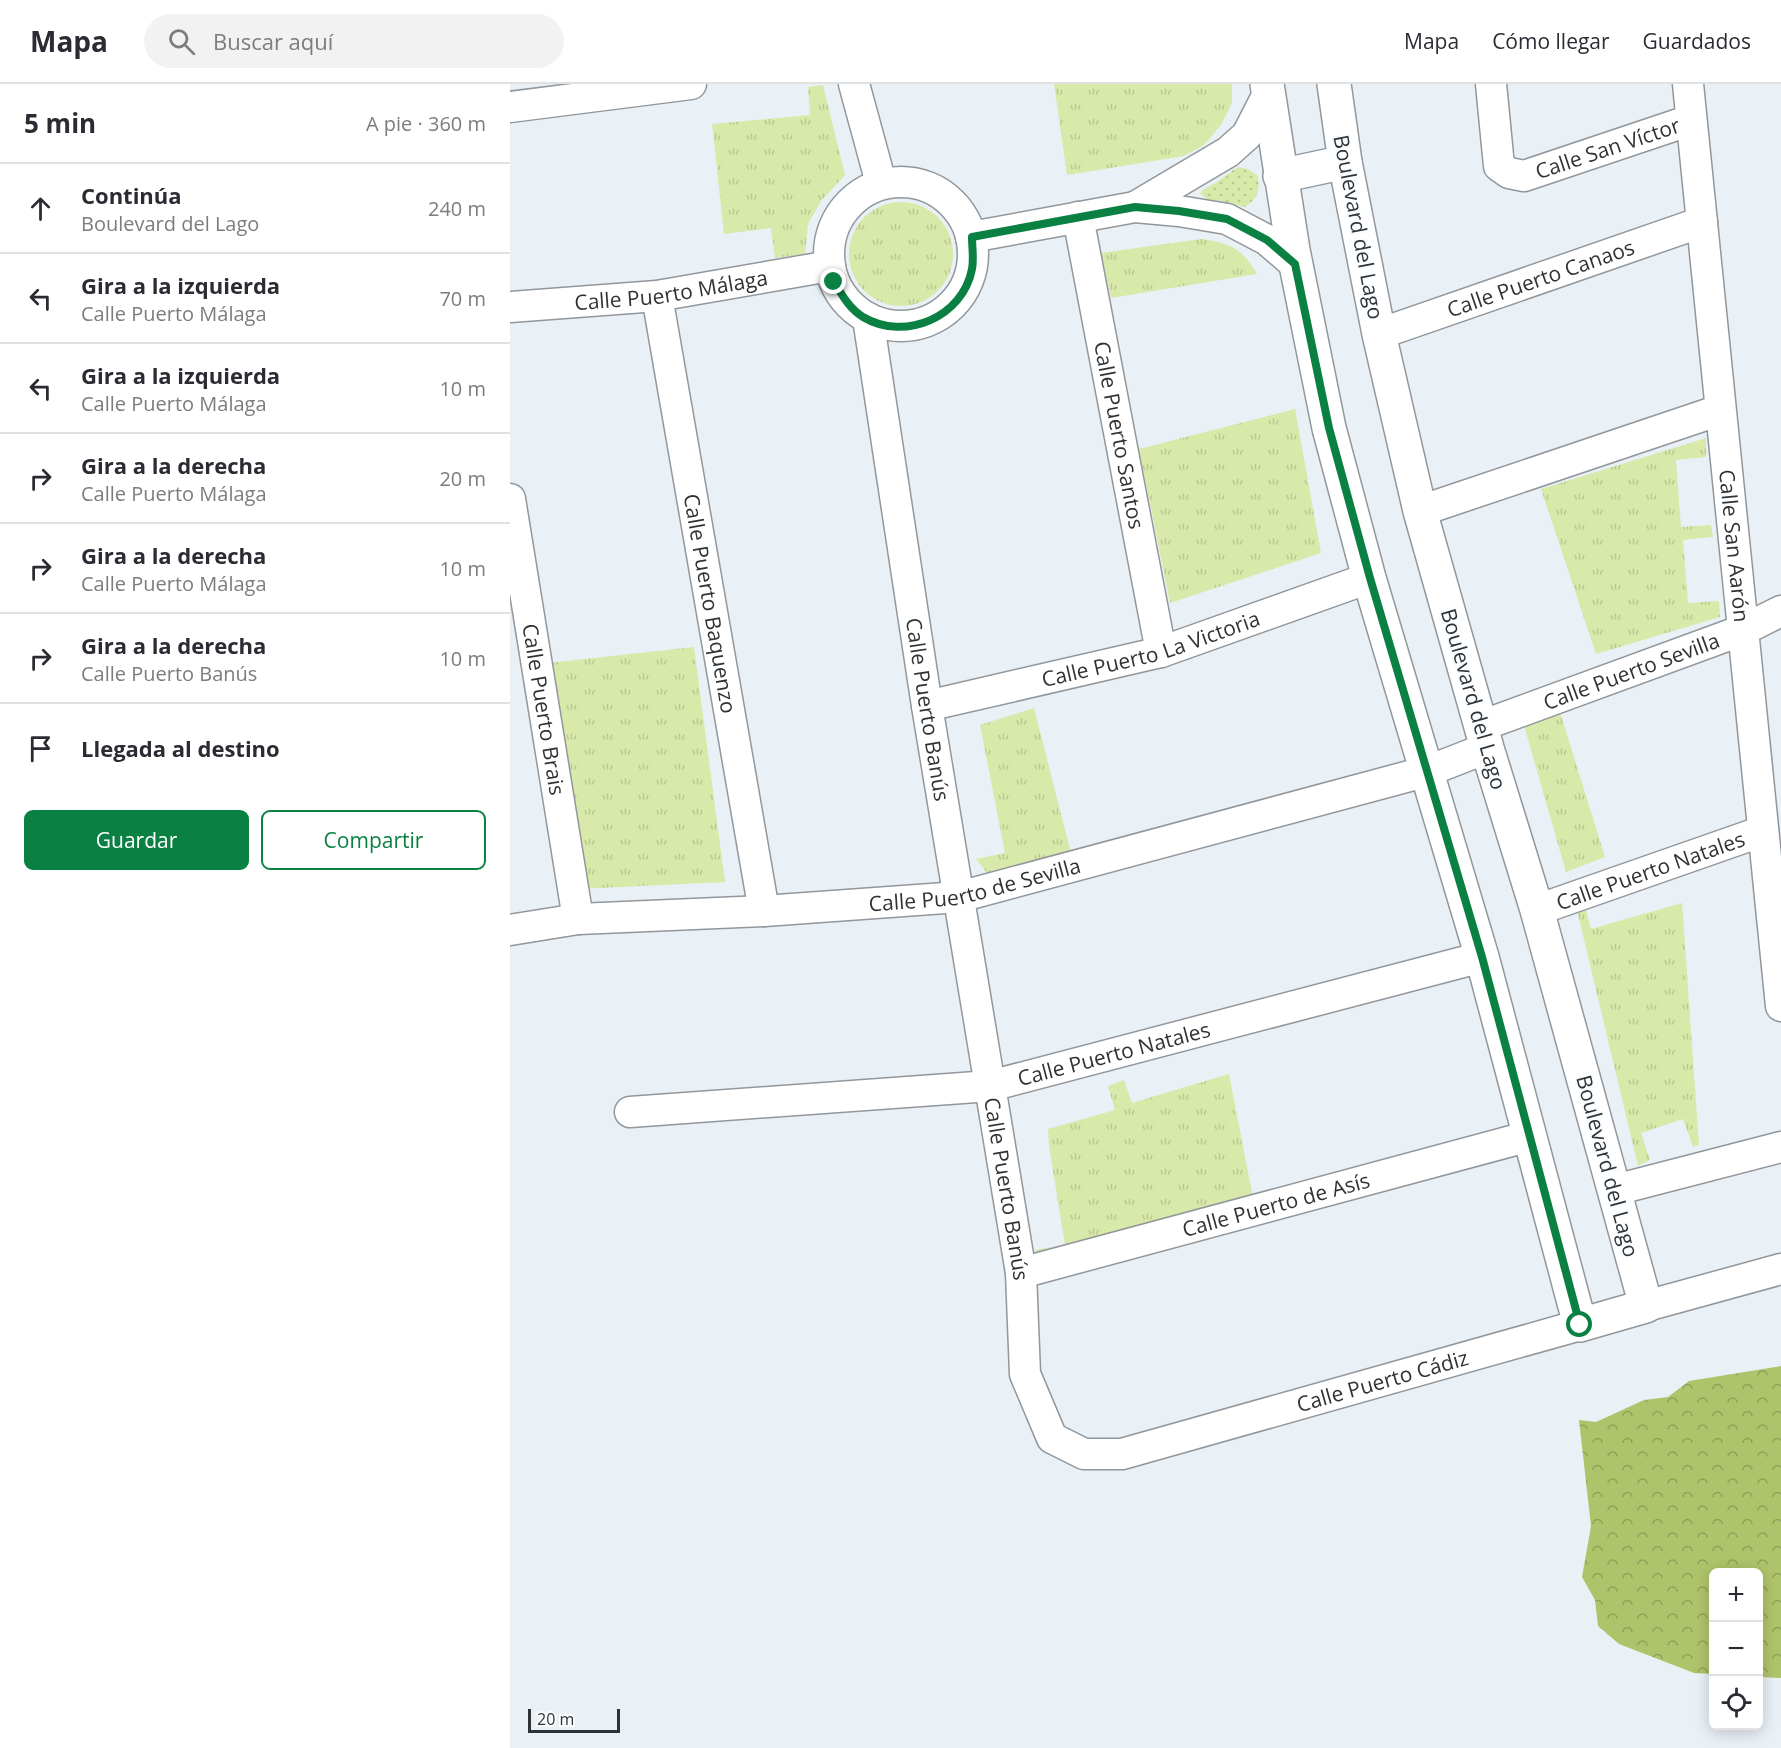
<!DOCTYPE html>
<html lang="es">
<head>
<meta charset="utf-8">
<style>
  body { margin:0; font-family:"Open Sans",sans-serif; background:#f2f2f3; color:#2b2b33 }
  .controls { position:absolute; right:18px; bottom:18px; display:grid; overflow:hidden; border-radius:9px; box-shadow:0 3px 15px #0003 }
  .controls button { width:54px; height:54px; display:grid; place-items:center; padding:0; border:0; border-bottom:2px solid #e1e1e2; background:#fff; color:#2b2b33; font:30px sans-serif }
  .scale { position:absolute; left:18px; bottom:15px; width:92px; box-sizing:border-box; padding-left:6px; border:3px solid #303335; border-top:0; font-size:16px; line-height:21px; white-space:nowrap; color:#303335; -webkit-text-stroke:4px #fafdff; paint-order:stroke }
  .stop { position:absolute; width:18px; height:18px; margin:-14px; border:4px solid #0b8043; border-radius:50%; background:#fff }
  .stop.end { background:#0b8043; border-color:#fff; box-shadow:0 2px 6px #0008 }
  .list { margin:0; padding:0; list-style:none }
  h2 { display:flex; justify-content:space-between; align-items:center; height:78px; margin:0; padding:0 24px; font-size:26px }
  h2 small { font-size:20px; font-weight:400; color:#7c7c81 }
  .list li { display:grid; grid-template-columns:39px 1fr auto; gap:18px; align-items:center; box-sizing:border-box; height:90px; padding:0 24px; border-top:2px solid #e1e1e2 }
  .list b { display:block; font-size:22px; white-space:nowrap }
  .list p { margin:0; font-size:20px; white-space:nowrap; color:#7c7c81 }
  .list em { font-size:20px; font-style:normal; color:#7c7c81 }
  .actions { display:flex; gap:12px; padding:18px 24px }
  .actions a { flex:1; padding:14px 0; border:2px solid #0b8043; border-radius:9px; text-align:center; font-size:21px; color:#0b8043 }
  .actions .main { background:#0b8043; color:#fff }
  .icon { flex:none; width:33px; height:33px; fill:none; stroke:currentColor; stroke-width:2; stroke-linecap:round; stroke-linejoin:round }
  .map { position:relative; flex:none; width:1271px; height:1664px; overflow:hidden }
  header { display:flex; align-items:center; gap:36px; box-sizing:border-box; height:84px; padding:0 30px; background:#fff; border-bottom:2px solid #e1e1e2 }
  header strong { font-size:28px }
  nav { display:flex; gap:33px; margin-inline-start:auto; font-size:21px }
  .search { width:420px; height:54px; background:#f2f2f3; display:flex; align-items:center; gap:15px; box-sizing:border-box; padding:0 21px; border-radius:33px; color:#7c7c81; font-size:22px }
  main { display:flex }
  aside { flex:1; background:#fff }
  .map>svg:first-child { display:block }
  .grass { fill:url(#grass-dots) }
  .forest { fill:url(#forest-crowns) }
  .park { fill:url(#park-tufts) }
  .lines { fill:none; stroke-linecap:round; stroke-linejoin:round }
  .street-casing { stroke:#91979c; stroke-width:33 }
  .secondary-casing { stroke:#91979c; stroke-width:36 }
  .street { stroke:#fff; stroke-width:30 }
  .secondary { stroke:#fff; stroke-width:33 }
  .route { stroke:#0b8043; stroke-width:8 }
  .labels { text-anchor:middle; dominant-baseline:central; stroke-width:4.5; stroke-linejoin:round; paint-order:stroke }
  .street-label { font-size:21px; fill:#303335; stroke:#fafdff }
</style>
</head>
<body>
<header>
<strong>Mapa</strong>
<div class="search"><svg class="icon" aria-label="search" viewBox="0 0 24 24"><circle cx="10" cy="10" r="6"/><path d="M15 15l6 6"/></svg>Buscar aquí</div>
<nav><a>Mapa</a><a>Cómo llegar</a><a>Guardados</a></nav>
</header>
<main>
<aside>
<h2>5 min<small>A pie · 360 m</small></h2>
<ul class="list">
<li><svg class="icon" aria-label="ahead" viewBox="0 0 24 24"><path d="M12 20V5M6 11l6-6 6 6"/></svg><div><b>Continúa</b><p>Boulevard del Lago</p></div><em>240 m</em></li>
<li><svg class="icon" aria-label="left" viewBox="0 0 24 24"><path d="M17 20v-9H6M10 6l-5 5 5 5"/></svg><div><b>Gira a la izquierda</b><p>Calle Puerto Málaga</p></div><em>70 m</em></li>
<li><svg class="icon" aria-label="left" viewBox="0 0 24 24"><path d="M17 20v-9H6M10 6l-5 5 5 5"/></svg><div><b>Gira a la izquierda</b><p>Calle Puerto Málaga</p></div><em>10 m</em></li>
<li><svg class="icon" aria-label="right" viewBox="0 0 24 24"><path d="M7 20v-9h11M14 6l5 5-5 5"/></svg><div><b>Gira a la derecha</b><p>Calle Puerto Málaga</p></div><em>20 m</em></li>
<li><svg class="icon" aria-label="right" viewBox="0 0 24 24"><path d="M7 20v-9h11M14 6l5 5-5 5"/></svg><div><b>Gira a la derecha</b><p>Calle Puerto Málaga</p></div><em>10 m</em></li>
<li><svg class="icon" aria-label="right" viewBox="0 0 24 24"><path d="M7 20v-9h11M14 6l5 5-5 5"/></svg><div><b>Gira a la derecha</b><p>Calle Puerto Banús</p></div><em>10 m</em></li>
<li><svg class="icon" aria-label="arrive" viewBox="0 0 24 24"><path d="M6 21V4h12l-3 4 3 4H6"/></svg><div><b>Llegada al destino</b></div></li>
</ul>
<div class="actions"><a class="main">Guardar</a><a>Compartir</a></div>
</aside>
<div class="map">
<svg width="1271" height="1664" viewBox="0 0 1271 1664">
  <defs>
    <pattern id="grass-dots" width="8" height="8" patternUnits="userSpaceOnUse" patternTransform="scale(1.5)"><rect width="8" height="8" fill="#d9e9a9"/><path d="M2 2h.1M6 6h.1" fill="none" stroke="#bbc892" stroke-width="1.8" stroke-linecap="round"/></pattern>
    <pattern id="forest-crowns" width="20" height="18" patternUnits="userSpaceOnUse" patternTransform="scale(1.5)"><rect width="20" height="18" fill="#afc46a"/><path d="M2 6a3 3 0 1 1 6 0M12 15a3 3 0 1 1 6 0" fill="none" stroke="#8fa058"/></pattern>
    <pattern id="park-tufts" width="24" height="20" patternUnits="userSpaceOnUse" patternTransform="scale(1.5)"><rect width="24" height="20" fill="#d9e9a9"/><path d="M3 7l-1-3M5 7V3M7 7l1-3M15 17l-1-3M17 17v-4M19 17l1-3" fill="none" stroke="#bbc892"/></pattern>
  </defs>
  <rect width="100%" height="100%" fill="#e9f0f6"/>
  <path class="grass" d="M 729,83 L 740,86 L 748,92 C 750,107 748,114 735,123 C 722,121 711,115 698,116 L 690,109 C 696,103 700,102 707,98 C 715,93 720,87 729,83 Z"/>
  <path class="forest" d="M 1271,1282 L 1271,1594 L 1249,1593 L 1248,1488 L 1204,1488 L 1203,1590 L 1184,1589 L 1109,1560 L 1088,1542 L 1085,1516 L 1072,1493 L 1081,1442 L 1069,1336 L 1086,1338 L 1134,1316 L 1158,1313 L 1179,1297 Z"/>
  <g class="park">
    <path d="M 544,0 L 722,0 L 722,19 L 711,41 L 694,61 L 674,72 L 557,91 Z"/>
    <path d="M 313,1 L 335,91 L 311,117 L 298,140 L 295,170 L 265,174 L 261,144 L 214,150 L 202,40 L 300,31 L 298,3 Z"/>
    <circle cx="391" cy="170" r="52"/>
    <path d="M 691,155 C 720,159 732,164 747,190 L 601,214 L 591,169 Z"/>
    <path d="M 785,325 L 811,469 L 660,519 L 629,365 Z"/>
    <path d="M 1196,354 L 1196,373 L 1166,376 L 1171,443 L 1201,441 L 1203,453 L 1173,456 L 1178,519 L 1209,517 L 1210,533 L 1086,570 L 1031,405 Z"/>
    <path d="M 184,563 L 215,798 L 68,805 L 38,579 Z"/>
    <path d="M 524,624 L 562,773 L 480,793 L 466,775 L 495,769 L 470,641 Z"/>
    <path d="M 1050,628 L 1095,773 L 1056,788 L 1013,638 Z"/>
    <path d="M 1074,819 L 1081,845 L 1172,819 L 1189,1061 L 1183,1063 L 1173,1035 L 1131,1049 L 1140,1076 L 1128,1082 L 1066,822 Z"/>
    <path d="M 719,990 L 743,1114 L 528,1180 L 525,1166 L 555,1161 L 539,1062 L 538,1045 L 605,1026 L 598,1002 L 614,996 L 622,1019 Z"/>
  </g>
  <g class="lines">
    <g class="street-casing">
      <g id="street">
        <path d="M 344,0 L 371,99"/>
        <path id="s1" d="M 981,0 L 989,82 L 999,89 L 1014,92 L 1181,36"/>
        <path id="s2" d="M 1178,0 L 1271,922"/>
        <path d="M 0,23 L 181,0"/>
        <circle cx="391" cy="170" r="72"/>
        <path d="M 625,123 L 718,68 L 737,51 L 758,10"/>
        <path id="s3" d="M 568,133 L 651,568"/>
        <path d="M 461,153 L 625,123 L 669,127 L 717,135 L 757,156 L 785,180"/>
        <path id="s4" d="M 147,212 L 254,827"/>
        <path id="s5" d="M 0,223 L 147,212 L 320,182"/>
        <path id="s6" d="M 358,234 L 417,622 L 511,1189 L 515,1290 L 542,1354 L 574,1370 L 612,1370 L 1070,1241"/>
        <path id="s7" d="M 869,250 L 1192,138"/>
        <path id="s8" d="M 0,415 L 68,835"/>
        <path d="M 910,427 L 1210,326"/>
        <path id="s9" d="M 417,622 L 651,568 L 859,494"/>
        <path id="s10" d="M 971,642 L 1233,546 L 1271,527"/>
        <path id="s11" d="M 1027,826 L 1253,747"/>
        <path id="s12" d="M 0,846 L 68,835 L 254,827 L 449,813 L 918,687 L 977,664"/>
        <path id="s13" d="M 120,1028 L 480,1002 L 972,873"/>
        <path d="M 1105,1106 L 1271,1063"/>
        <path id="s14" d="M 511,1189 L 1020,1052"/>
        <path d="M 1136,1222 L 1271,1185"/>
      </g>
    </g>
    <g class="secondary-casing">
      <g id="secondary">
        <path d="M 757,0 L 783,166 L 819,344 L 859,494 L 972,873 L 1070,1241 L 1136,1222 L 1027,826 L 977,664 L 910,427 L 869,250 L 835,78 L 824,0"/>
        <path d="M 770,92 L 835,78"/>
      </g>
    </g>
    <use href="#street" class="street"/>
    <use href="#secondary" class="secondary"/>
  </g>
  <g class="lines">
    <path class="route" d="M 324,198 C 332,211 339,224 353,233 C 395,258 453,233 462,185 C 464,175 462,163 462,153 L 625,123 L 669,127 L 717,135 L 757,156 L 785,180 L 819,344 L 860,494 L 972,873 L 1070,1241"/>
  </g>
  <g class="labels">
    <g class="street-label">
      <text stroke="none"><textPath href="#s1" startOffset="198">Calle San Víctor</textPath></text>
      <text transform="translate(849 143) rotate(79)">Boulevard del Lago</text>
      <text stroke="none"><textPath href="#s7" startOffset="171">Calle Puerto Canaos</textPath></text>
      <text stroke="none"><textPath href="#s5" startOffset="162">Calle Puerto Málaga</textPath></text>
      <text stroke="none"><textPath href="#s3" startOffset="222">Calle Puerto Santos</textPath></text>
      <text stroke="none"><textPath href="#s2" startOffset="464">Calle San Aarón</textPath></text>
      <text stroke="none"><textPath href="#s4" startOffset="312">Calle Puerto Baquenzo</textPath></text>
      <text stroke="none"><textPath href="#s9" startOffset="231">Calle Puerto La Victoria</textPath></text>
      <text stroke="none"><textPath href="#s10" startOffset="160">Calle Puerto Sevilla</textPath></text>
      <text transform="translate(964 615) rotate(74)">Boulevard del Lago</text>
      <text stroke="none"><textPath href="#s8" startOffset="213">Calle Puerto Brais</textPath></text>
      <text stroke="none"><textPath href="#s6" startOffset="396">Calle Puerto Banús</textPath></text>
      <text stroke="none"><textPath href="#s11" startOffset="120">Calle Puerto Natales</textPath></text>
      <text stroke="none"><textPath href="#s12" startOffset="468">Calle Puerto de Sevilla</textPath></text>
      <text stroke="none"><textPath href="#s13" startOffset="489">Calle Puerto Natales</textPath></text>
      <text transform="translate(1098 1082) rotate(75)">Boulevard del Lago</text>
      <text stroke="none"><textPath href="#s6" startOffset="882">Calle Puerto Banús</textPath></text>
      <text stroke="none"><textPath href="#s14" startOffset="264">Calle Puerto de Asís</textPath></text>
      <text stroke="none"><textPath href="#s6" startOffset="1482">Calle Puerto Cádiz</textPath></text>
    </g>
  </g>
</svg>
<div class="controls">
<button>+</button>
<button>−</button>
<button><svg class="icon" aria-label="locate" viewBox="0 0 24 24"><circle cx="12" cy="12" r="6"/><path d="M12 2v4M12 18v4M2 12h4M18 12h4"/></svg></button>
</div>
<div class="scale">20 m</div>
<div class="stop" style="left:1070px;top:1241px"></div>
<div class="stop end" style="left:324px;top:198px"></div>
</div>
</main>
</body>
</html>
